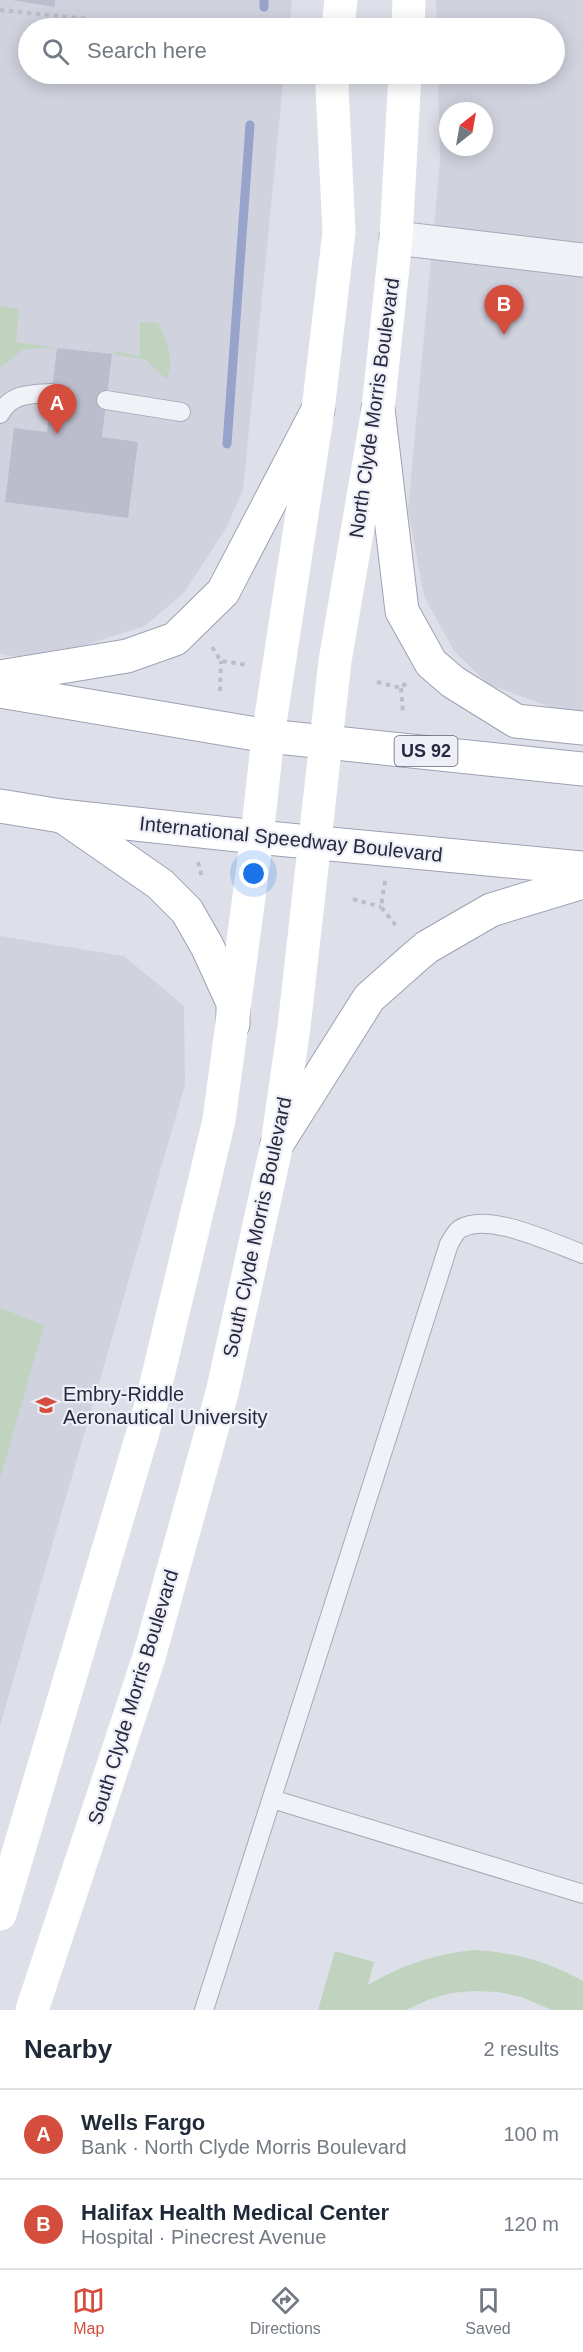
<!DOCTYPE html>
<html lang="en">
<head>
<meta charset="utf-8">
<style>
  body { margin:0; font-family:Helvetica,sans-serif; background:#f2f2f3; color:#1f2937 }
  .compass { position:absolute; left:439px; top:102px; width:54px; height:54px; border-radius:50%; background:#fff; box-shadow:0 3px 15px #0003; rotate:31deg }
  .you { position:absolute; left:254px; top:874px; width:21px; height:21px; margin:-15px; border:4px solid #fff; border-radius:50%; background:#1a73e8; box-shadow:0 0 0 9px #1a73e833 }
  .badge { display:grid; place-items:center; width:39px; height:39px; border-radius:50%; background:#d54d3c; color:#fff; font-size:20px; font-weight:700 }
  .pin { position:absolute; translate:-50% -50px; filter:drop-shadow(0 2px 3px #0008) }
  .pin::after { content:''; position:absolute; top:32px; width:21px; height:18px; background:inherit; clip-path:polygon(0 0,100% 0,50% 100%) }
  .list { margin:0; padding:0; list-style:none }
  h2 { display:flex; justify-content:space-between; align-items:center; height:78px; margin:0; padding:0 24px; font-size:26px }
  h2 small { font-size:20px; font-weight:400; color:#747a83 }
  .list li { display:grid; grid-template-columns:39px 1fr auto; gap:18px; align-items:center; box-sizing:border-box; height:90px; padding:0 24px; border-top:2px solid #e0e1e3 }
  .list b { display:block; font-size:22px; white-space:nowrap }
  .list p { margin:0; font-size:20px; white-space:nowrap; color:#747a83 }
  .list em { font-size:20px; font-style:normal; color:#747a83 }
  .icon { flex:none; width:33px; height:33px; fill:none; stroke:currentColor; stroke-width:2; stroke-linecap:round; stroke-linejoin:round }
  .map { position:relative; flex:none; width:583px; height:2010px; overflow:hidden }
  .search { position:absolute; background:#fff; box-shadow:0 3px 15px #0003; left:18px; right:18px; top:18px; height:66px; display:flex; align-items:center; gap:15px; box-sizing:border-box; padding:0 21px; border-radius:33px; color:#747a83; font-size:22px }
  .sheet { height:258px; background:#fff }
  nav { display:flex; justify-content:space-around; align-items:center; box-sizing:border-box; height:84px; border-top:2px solid #e0e1e3; background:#fff; font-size:16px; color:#747a83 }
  nav a { display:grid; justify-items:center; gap:3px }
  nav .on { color:#d54d3c }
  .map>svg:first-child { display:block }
  .built { fill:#d0d2de; fill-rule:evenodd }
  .green { fill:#bfd3bf }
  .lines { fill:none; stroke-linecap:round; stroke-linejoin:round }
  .stream { stroke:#97a3cb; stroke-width:9 }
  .building { fill:#bbbdcc }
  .service-casing { stroke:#a7a9b6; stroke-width:20 }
  .minor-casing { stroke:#a7a9b6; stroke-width:35 }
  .primary-casing { stroke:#9da0b5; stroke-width:35 }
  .path { stroke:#bcbec7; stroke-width:4; stroke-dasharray:4.5 4.5; stroke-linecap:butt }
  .service { stroke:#f1f2f7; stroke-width:18 }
  .minor { stroke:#f1f2f7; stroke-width:33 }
  .secondary { stroke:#fff; stroke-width:33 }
  .primary { stroke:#fff; stroke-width:33 }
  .labels { text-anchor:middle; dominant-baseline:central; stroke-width:4.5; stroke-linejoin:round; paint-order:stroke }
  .shield { fill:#eeeff6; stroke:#636477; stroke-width:1.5 }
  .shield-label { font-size:18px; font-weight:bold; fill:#272940 }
  .street-label { font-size:20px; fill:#272940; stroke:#eeeff6 }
  .poi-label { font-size:20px; fill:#272940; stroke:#eeeff6; text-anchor:start }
</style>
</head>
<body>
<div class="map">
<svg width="583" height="2010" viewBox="0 0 583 2010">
  <rect width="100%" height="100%" fill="#dee0e9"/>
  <g class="built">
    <path d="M 0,0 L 292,0 L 289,28 L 28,28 L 28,74 L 284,74 L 243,490 L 226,528 L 184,593 L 145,626 L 85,645 L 16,657 L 0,654 Z"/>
    <path d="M 436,0 L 583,0 L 583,713 L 561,711 L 488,684 L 454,651 L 424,596 L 408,510 L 440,161 L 438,74 L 554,74 L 554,28 L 437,28 ZM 448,111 L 484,111 L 484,147 L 448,147 Z"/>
    <path d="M 0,936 L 124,956 L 184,1006 L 185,1085 L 0,1726 Z"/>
  </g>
  <g class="green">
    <path d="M 0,306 L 19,309 L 16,342 L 57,348 L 24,349 L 0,368 Z"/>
    <path d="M 140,322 L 158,323 C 166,337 176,365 166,379 L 146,360 L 112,354 L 118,352 L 140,356 Z"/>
    <path d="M 0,1308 L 44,1325 L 0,1479 Z"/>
    <path d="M 473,1950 C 514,1952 547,1961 583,1981 L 583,2010 L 552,2010 L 521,1997 L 498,1992 L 475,1991 L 451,1993 L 428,2000 L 406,2010 L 318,2010 L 335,1951 L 374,1962 L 368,1985 C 404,1964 432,1955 473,1950 Z"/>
  </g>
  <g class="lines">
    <g class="stream">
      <path d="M 264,7 L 264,0"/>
      <path d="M 227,444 L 250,125"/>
    </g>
  </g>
  <g class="building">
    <path d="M 12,0 L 55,0 L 55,7 Z"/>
    <path d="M 57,348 L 112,354 L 102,437 L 138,442 L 128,518 L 5,502 L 14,428 L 47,432 Z"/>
  </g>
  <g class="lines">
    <g class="service-casing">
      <g id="service">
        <path d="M 106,400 L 181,412"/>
        <path d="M 0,414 C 11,393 31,394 52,393"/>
        <path d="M 272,1799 L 583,1894"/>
        <path d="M 204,2010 L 449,1244 C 452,1239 456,1231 460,1229 C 488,1211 554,1244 583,1254"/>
      </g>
    </g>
    <g class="minor-casing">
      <path id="minor" d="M 396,238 L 583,260"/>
    </g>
    <g class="primary-casing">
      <g id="primary">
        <path d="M 378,409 L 402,611 L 431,663 L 453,682 L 516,721 L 583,728"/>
        <path d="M 0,677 L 127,656 L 175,639 L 223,592 L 318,410"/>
        <path d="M 0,691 L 268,736 L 583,769"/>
        <path d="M 0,806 L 61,816 L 257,837 L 583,868"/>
        <path d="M 65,818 L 160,884 L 187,911 L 207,946 L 233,1003 L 233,1024"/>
        <path d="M 277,1144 L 369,998 L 414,958 L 427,947 L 491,910 L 583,882"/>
      </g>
    </g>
    <g class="path">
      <path d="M 0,10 L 89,19"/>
      <path d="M 131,24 L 176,28"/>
      <path d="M 212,647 L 221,661 L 247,665"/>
      <path d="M 377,682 L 401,688 L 406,683"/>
      <path d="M 401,688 L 403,713"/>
      <path d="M 220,691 L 221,661"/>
      <path d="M 198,862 L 202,878"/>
      <path d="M 385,881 L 381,907 L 397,927"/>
      <path d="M 353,899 L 381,907"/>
    </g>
    <use href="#service" class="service"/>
    <use href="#minor" class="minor"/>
    <g class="secondary">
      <path d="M 338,28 L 341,0"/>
      <path d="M 408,28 L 409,0"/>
      <path d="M 0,1914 L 151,1405 L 219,1120 L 257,837 L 268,736 L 318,410 L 339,232 L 332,87 L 334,74"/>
      <path d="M 32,2010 L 149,1657 L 222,1393 L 277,1144 L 294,1027 L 335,661 L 378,409 L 396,238 L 405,74"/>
    </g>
    <use href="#primary" class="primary"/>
  </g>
  <defs>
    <g id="university-bare" transform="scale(1.62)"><path d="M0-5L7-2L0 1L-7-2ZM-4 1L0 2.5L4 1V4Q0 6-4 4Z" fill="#d54d3c" stroke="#eeeff6" stroke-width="2.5" paint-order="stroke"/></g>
  </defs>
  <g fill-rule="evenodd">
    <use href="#university-bare" x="46" y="1405"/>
  </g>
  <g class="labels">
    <rect class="shield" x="394.5" y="736" width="63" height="30" rx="4.5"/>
    <g class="shield-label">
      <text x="426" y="751">US 92</text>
    </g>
    <g class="street-label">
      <text transform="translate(374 408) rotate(-82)">North Clyde Morris Boulevard</text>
      <text transform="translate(291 839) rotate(6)">International Speedway Boulevard</text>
      <text transform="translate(257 1227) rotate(-78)">South Clyde Morris Boulevard</text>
      <text transform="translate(133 1697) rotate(-73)">South Clyde Morris Boulevard</text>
    </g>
    <g class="poi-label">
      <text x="63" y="1394">Embry-Riddle<tspan x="63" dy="23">Aeronautical University</tspan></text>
    </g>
  </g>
</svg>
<svg class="compass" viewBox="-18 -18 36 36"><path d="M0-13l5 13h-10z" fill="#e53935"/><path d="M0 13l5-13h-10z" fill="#747a83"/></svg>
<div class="you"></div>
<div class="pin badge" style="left:57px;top:434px">A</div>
<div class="pin badge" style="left:504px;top:335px">B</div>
<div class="search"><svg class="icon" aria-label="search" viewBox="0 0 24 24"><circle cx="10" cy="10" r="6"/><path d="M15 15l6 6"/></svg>Search here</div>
</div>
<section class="sheet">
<h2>Nearby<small>2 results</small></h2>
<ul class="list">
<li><span class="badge">A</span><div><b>Wells Fargo</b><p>Bank · North Clyde Morris Boulevard</p></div><em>100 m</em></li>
<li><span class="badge">B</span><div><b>Halifax Health Medical Center</b><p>Hospital · Pinecrest Avenue</p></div><em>120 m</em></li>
</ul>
</section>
<nav>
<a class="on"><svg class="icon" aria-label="map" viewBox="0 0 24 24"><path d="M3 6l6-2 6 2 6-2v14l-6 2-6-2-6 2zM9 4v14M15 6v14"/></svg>Map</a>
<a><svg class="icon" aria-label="directions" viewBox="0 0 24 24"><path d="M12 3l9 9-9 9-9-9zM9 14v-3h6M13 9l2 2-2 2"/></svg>Directions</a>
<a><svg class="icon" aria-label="saved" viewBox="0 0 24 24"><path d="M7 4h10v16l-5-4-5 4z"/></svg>Saved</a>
</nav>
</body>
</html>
